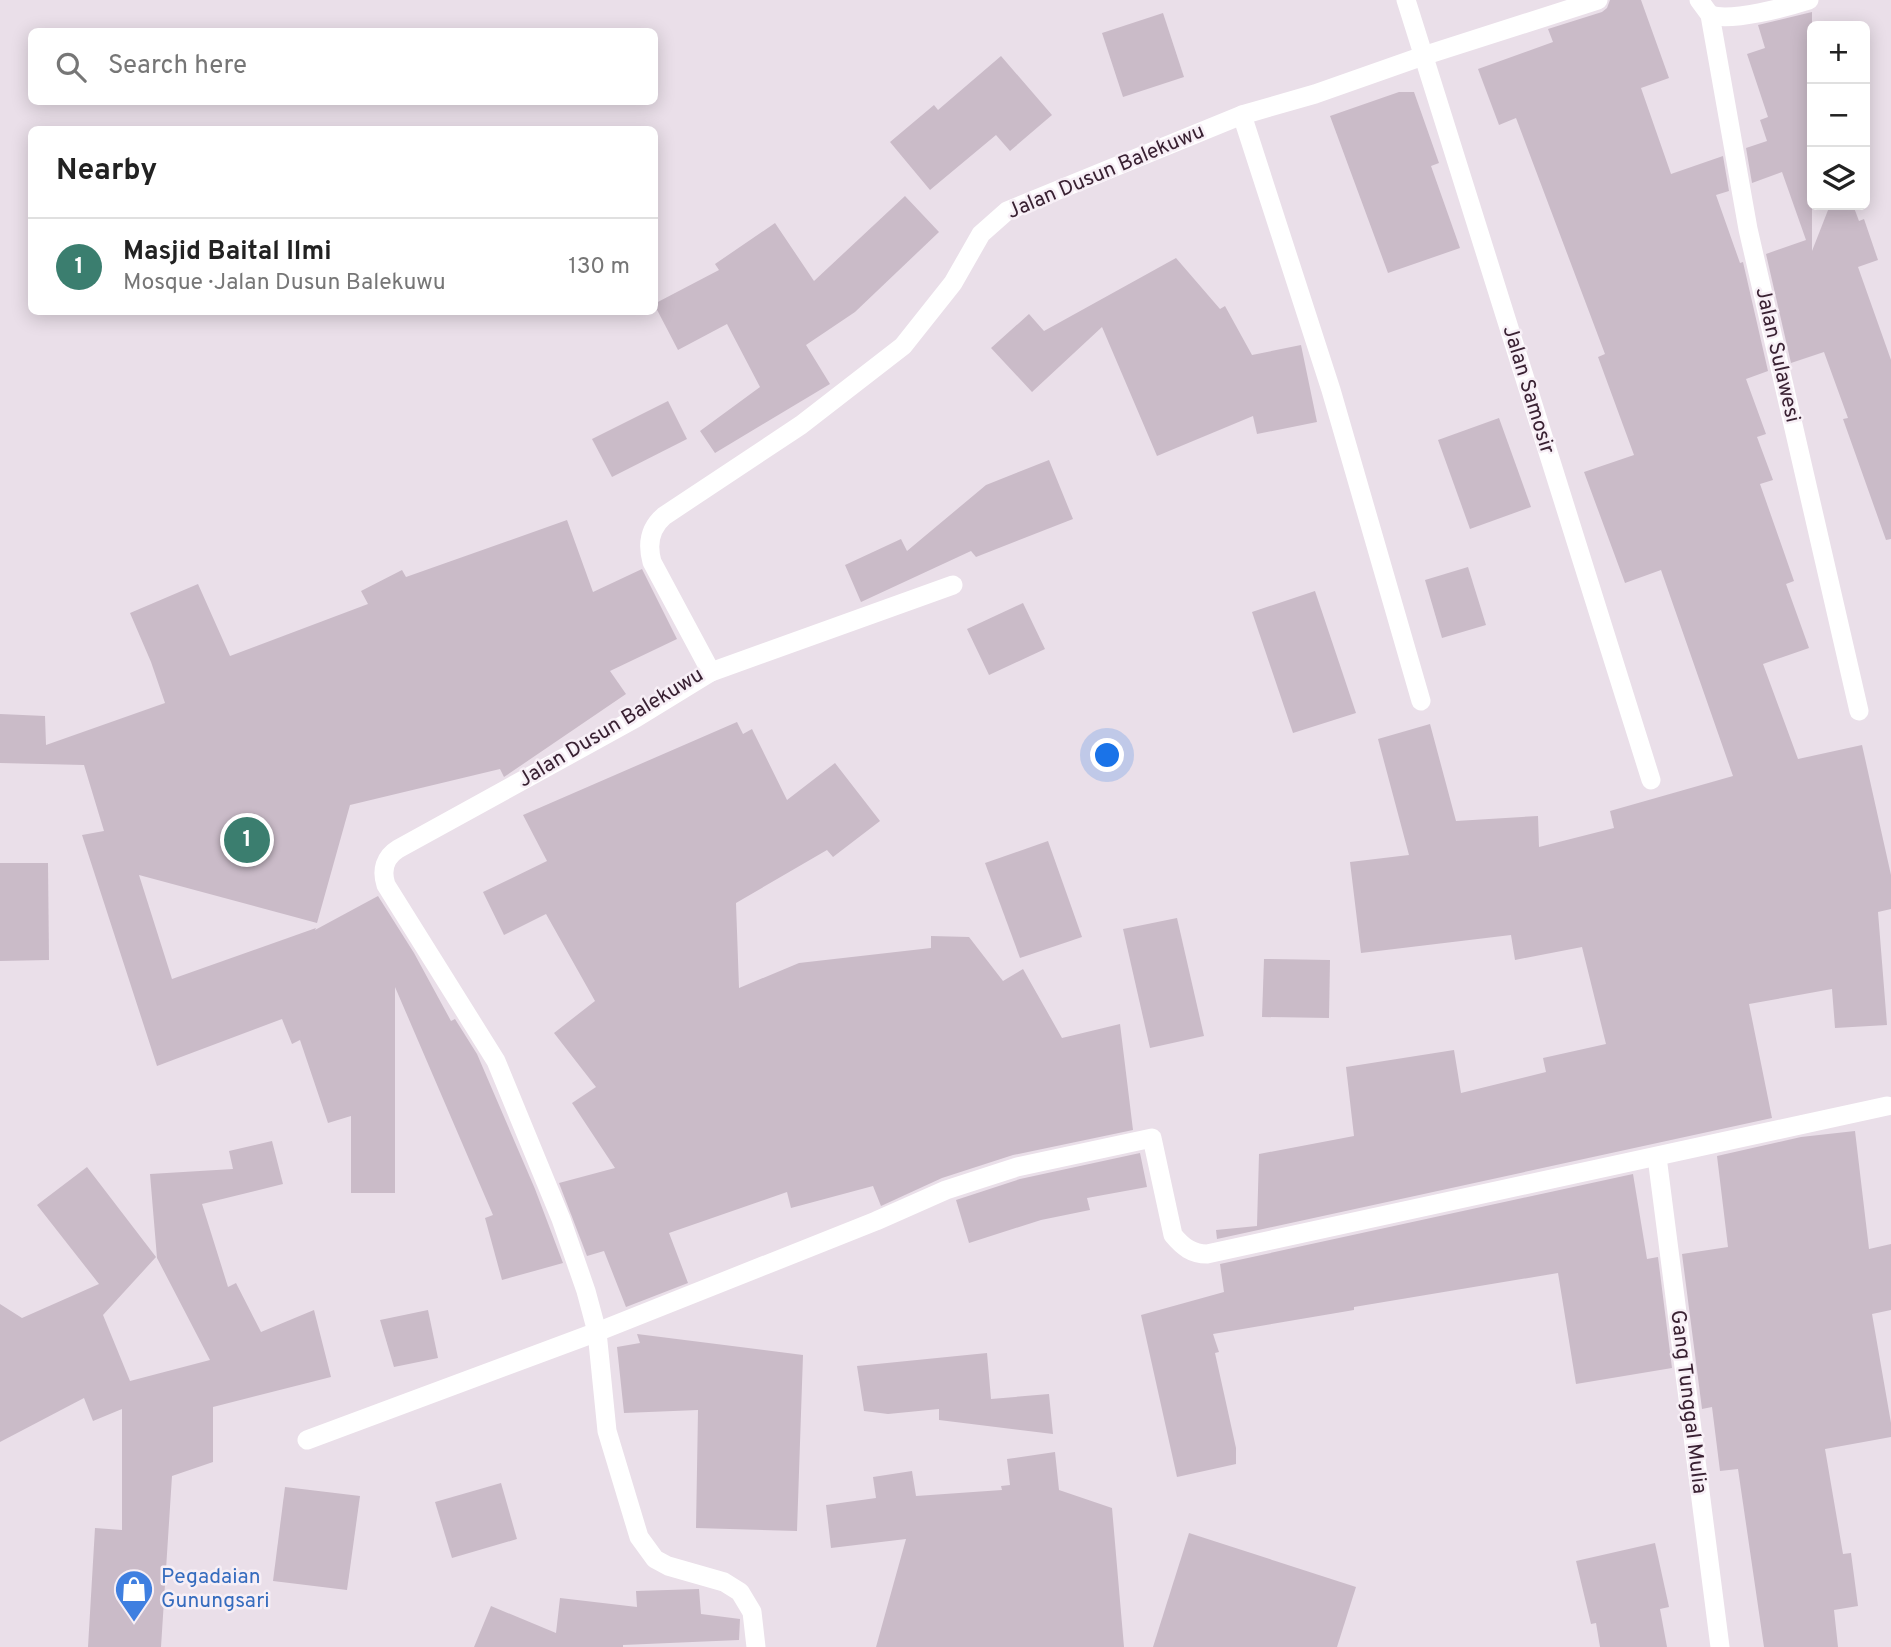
<!DOCTYPE html>
<html lang="en">
<head>
<meta charset="utf-8">
<style>
  body { margin:0; font-family:Overpass,sans-serif; background:#f6f6f6; color:#222 }
  .controls { position:absolute; right:21px; top:21px; display:grid; overflow:hidden; border-radius:10px; box-shadow:0 4px 18px #0003 }
  .controls button { width:63px; height:63px; display:grid; place-items:center; padding:0; border:0; border-bottom:2px solid #e0e0e0; background:#fff; color:#222; font:35px sans-serif }
  .you { position:absolute; left:1108px; top:756px; width:24px; height:24px; margin:-18px; border:5px solid #fff; border-radius:50%; background:#1a73e8; box-shadow:0 0 0 10px #1a73e833 }
  .badge { display:grid; place-items:center; width:46px; height:46px; border-radius:50%; background:#3b7e6f; color:#fff; font-size:23px; font-weight:700 }
  .pin { position:absolute; translate:-50% -50%; border:4px solid #fff; box-shadow:0 2px 7px #0006 }
  .list { margin:0; padding:0; list-style:none }
  h2 { display:flex; justify-content:space-between; align-items:center; height:91px; margin:0; padding:0 28px; font-size:30px }
  h2 small { font-size:23px; font-weight:400; color:#767676 }
  .list li { display:grid; grid-template-columns:46px 1fr auto; gap:21px; align-items:center; box-sizing:border-box; height:98px; padding:0 28px; border-top:2px solid #e0e0e0 }
  .list b { display:block; font-size:26px; white-space:nowrap }
  .list p { margin:0; font-size:23px; white-space:nowrap; color:#767676 }
  .list em { font-size:23px; font-style:normal; color:#767676 }
  .icon { flex:none; width:38px; height:38px; fill:none; stroke:currentColor; stroke-width:2; stroke-linecap:round; stroke-linejoin:round }
  .map { position:relative; flex:none; width:1891px; height:1647px; overflow:hidden }
  .search { position:absolute; background:#fff; box-shadow:0 4px 18px #0003; left:28px; top:28px; width:630px; height:77px; display:flex; align-items:center; gap:18px; box-sizing:border-box; padding:0 24px; border-radius:10px; color:#767676; font-size:26px }
  .panel { position:absolute; background:#fff; box-shadow:0 4px 18px #0003; left:28px; top:126px; width:630px; height:189px; border-radius:10px }
  .map>svg:first-child { display:block }
  .building { fill:#cabbc8 }
  .lines { fill:none; stroke-linecap:round; stroke-linejoin:round }
  .minor { stroke:#fff; stroke-width:19 }
  .labels { text-anchor:middle; dominant-baseline:central; stroke-width:5; stroke-linejoin:round; paint-order:stroke }
  .street-label { font-size:21px; fill:#392132; stroke:#f7eff6 }
  .shop-label { font-size:21px; fill:#366cbe; stroke:#f7eff6; text-anchor:start }
</style>
</head>
<body>
<div class="map">
<svg width="1891" height="1647" viewBox="0 0 1891 1647">
  <rect width="100%" height="100%" fill="#eadfe9"/>
  <g class="building">
    <path d="M 1610,0 L 1641,0 L 1669,78 L 1641,88 L 1671,174 L 1723,156 L 1729,191 L 1716,195 L 1740,263 L 1743,262 L 1768,371 L 1746,379 L 1766,434 L 1757,437 L 1773,480 L 1760,484 L 1794,581 L 1786,584 L 1809,648 L 1763,664 L 1798,759 L 1862,745 L 1891,875 L 1891,909 L 1878,912 L 1887,1025 L 1835,1028 L 1832,989 L 1749,1004 L 1772,1118 L 1217,1239 L 1216,1230 L 1257,1226 L 1259,1154 L 1354,1136 L 1346,1067 L 1454,1050 L 1461,1093 L 1546,1072 L 1543,1058 L 1606,1044 L 1582,947 L 1515,960 L 1511,935 L 1361,953 L 1350,862 L 1409,855 L 1378,739 L 1430,724 L 1456,821 L 1538,816 L 1539,847 L 1614,828 L 1610,811 L 1733,776 L 1661,570 L 1625,583 L 1584,472 L 1634,455 L 1598,357 L 1605,354 L 1516,118 L 1499,125 L 1478,69 L 1553,42 L 1548,29 L 1602,12 L 1607,8 Z"/>
    <path d="M 1812,12 L 1812,251 L 1830,205 L 1853,205 L 1859,221 L 1864,219 L 1878,260 L 1858,267 L 1891,360 L 1891,539 L 1886,540 L 1843,419 L 1848,418 L 1824,352 L 1791,363 L 1766,254 L 1806,240 L 1782,172 L 1752,183 L 1746,148 L 1767,141 L 1760,120 L 1768,117 L 1747,54 L 1765,48 L 1758,25 Z"/>
    <path d="M 1163,13 L 1184,77 L 1123,97 L 1102,33 Z"/>
    <path d="M 1001,56 L 1052,115 L 1010,151 L 996,135 L 930,190 L 890,142 L 934,105 L 938,110 Z"/>
    <path d="M 1399,92 L 1414,92 L 1439,163 L 1431,166 L 1460,248 L 1388,273 L 1330,116 Z"/>
    <path d="M 905,196 L 939,232 L 855,312 L 806,345 L 830,384 L 715,453 L 700,431 L 760,387 L 727,324 L 678,350 L 654,304 L 719,270 L 715,264 L 775,223 L 814,281 Z"/>
    <path d="M 1176,258 L 1220,309 L 1225,306 L 1252,355 L 1301,345 L 1317,422 L 1257,434 L 1253,416 L 1157,456 L 1102,327 L 1032,392 L 991,348 L 1029,314 L 1044,331 Z"/>
    <path d="M 668,401 L 687,439 L 612,477 L 592,439 Z"/>
    <path d="M 1499,418 L 1531,507 L 1470,529 L 1438,440 Z"/>
    <path d="M 1049,460 L 1073,519 L 976,557 L 971,551 L 861,602 L 845,565 L 901,539 L 907,551 L 986,485 Z"/>
    <path d="M 567,520 L 593,592 L 642,569 L 677,639 L 610,671 L 626,694 L 504,777 L 500,769 L 350,805 L 317,923 L 139,875 L 172,979 L 316,928 L 315,930 L 378,896 L 414,953 L 451,1021 L 455,1019 L 477,1054 L 535,1189 L 563,1263 L 502,1280 L 485,1218 L 493,1215 L 395,987 L 395,1193 L 351,1193 L 351,1116 L 328,1123 L 300,1040 L 292,1044 L 282,1019 L 157,1066 L 82,835 L 104,831 L 84,765 L 0,763 L 0,714 L 45,716 L 46,745 L 165,703 L 151,662 L 130,613 L 198,584 L 230,656 L 368,604 L 361,591 L 402,570 L 406,577 Z"/>
    <path d="M 1468,567 L 1486,625 L 1442,638 L 1425,580 Z"/>
    <path d="M 1315,591 L 1356,713 L 1293,733 L 1252,612 Z"/>
    <path d="M 1023,603 L 1045,649 L 989,675 L 967,629 Z"/>
    <path d="M 737,722 L 743,734 L 752,729 L 787,800 L 835,763 L 880,821 L 833,857 L 827,850 L 736,903 L 739,988 L 799,963 L 931,948 L 931,936 L 969,937 L 1003,981 L 1023,969 L 1062,1038 L 1120,1024 L 1133,1130 L 1013,1155 L 942,1178 L 881,1206 L 873,1186 L 791,1208 L 787,1192 L 669,1233 L 688,1283 L 626,1307 L 604,1251 L 587,1256 L 559,1183 L 615,1168 L 572,1103 L 596,1087 L 554,1033 L 595,1001 L 546,914 L 504,935 L 483,892 L 547,861 L 523,815 Z"/>
    <path d="M 1048,841 L 1082,937 L 1020,958 L 985,863 Z"/>
    <path d="M 0,863 L 48,863 L 49,960 L 0,961 Z"/>
    <path d="M 1177,918 L 1204,1036 L 1150,1048 L 1123,929 Z"/>
    <path d="M 1264,959 L 1330,960 L 1329,1018 L 1262,1017 Z"/>
    <path d="M 1855,1131 L 1869,1249 L 1891,1244 L 1891,1310 L 1872,1314 L 1891,1423 L 1891,1437 L 1825,1449 L 1843,1554 L 1851,1553 L 1858,1606 L 1834,1610 L 1838,1647 L 1764,1647 L 1738,1469 L 1720,1471 L 1712,1407 L 1702,1409 L 1682,1254 L 1728,1247 L 1717,1156 L 1801,1137 Z"/>
    <path d="M 272,1141 L 283,1184 L 202,1204 L 228,1287 L 236,1283 L 261,1332 L 314,1310 L 331,1377 L 213,1407 L 213,1462 L 172,1476 L 161,1647 L 88,1647 L 95,1528 L 122,1530 L 122,1409 L 93,1421 L 84,1398 L 0,1442 L 0,1304 L 22,1318 L 99,1284 L 37,1205 L 87,1167 L 156,1257 L 103,1315 L 130,1381 L 210,1360 L 157,1258 L 150,1174 L 233,1169 L 229,1151 Z"/>
    <path d="M 1140,1153 L 1147,1187 L 1087,1198 L 1090,1210 L 1041,1220 L 969,1243 L 956,1200 L 1020,1179 Z"/>
    <path d="M 1633,1174 L 1647,1259 L 1658,1257 L 1672,1368 L 1576,1384 L 1558,1273 L 1354,1307 L 1354,1310 L 1213,1334 L 1219,1352 L 1215,1353 L 1236,1448 L 1236,1464 L 1177,1477 L 1141,1315 L 1224,1292 L 1220,1264 Z"/>
    <path d="M 428,1310 L 438,1358 L 394,1367 L 380,1320 Z"/>
    <path d="M 637,1334 L 803,1355 L 797,1531 L 696,1528 L 698,1410 L 624,1413 L 617,1347 L 640,1343 Z"/>
    <path d="M 987,1353 L 991,1399 L 1049,1394 L 1053,1434 L 939,1420 L 939,1409 L 888,1414 L 864,1411 L 857,1366 Z"/>
    <path d="M 1055,1452 L 1059,1490 L 1112,1508 L 1124,1647 L 876,1647 L 906,1539 L 831,1548 L 826,1505 L 876,1498 L 873,1477 L 912,1471 L 916,1496 L 1002,1490 L 1001,1486 L 1010,1485 L 1007,1459 Z"/>
    <path d="M 501,1483 L 517,1539 L 452,1558 L 435,1502 Z"/>
    <path d="M 285,1487 L 360,1496 L 347,1590 L 273,1581 Z"/>
    <path d="M 1189,1533 L 1356,1587 L 1337,1647 L 1153,1647 Z"/>
    <path d="M 1655,1543 L 1669,1607 L 1660,1609 L 1667,1647 L 1600,1647 L 1596,1623 L 1591,1624 L 1576,1561 Z"/>
    <path d="M 699,1589 L 701,1614 L 740,1619 L 739,1640 L 623,1645 L 623,1647 L 474,1647 L 491,1606 L 556,1633 L 560,1598 L 637,1607 L 636,1591 Z"/>
  </g>
  <g class="lines">
    <g class="minor">
      <path d="M 1406,0 L 1651,780"/>
      <path d="M 1699,0 L 1710,15 L 1748,229 L 1859,711"/>
      <path d="M 1710,15 C 1732,22 1787,7 1809,0"/>
      <path d="M 1242,115 L 1331,390 L 1421,701"/>
      <path d="M 711,672 L 953,585"/>
      <path d="M 1657,1157 L 1720,1647"/>
      <path d="M 307,1440 L 597,1332 L 876,1221 L 946,1190 L 1017,1167 L 1152,1138 L 1173,1235 C 1183,1247 1192,1254 1207,1254 L 1887,1106"/>
      <path d="M 756,1647 L 752,1612 L 740,1592 L 724,1582 L 668,1566 L 655,1559 L 639,1537 L 607,1431 L 597,1332 L 586,1291 L 561,1219 L 496,1061 L 386,885 C 381,870 385,857 398,849 L 636,718 L 711,672 L 652,562 C 647,544 650,528 664,516 L 801,425 L 903,346 L 953,283 L 981,234 L 1007,211 L 1242,115 L 1315,94 L 1423,56 L 1598,0"/>
    </g>
  </g>
  <defs>
    <g id="shop-pin" transform="scale(2.0125)"><path d="M0 17L-7.5 6A9.5 9.5 0 1 1 7.5 6Z" fill="#3f7fe0" stroke="#f7eff6"/><path d="M-5-2.5h2.3a2.7 3.5 0 0 1 5.4 0H5L5.5 6h-11ZM-1.5-2.5h3a1.5 2.3 0 0 0-3 0Z" fill="#fff"/></g>
  </defs>
  <g fill-rule="evenodd">
    <use href="#shop-pin" x="134" y="1589"/>
  </g>
  <g class="labels">
    <g class="street-label">
      <text transform="translate(1106 172) rotate(-23)">Jalan Dusun Balekuwu</text>
      <text transform="translate(1777 355) rotate(77)">Jalan Sulawesi</text>
      <text transform="translate(1528 390) rotate(73)">Jalan Samosir</text>
      <text transform="translate(611 728) rotate(-31)">Jalan Dusun Balekuwu</text>
      <text transform="translate(1688 1402) rotate(83)">Gang Tunggal Mulia</text>
    </g>
    <g class="shop-label">
      <text x="161" y="1577">Pegadaian<tspan x="161" dy="24">Gunungsari</tspan></text>
    </g>
  </g>
</svg>
<div class="controls">
<button>+</button>
<button>−</button>
<button><svg class="icon" aria-label="layers" viewBox="0 0 24 24"><path d="M12 4l9 5-9 5-9-5zM3 14l9 5 9-5"/></svg></button>
</div>
<div class="you"></div>
<div class="pin badge" style="left:247px;top:840px">1</div>
<div class="search"><svg class="icon" aria-label="search" viewBox="0 0 24 24"><circle cx="10" cy="10" r="6"/><path d="M15 15l6 6"/></svg>Search here</div>
<section class="panel">
<h2>Nearby<small></small></h2>
<ul class="list">
<li><span class="badge">1</span><div><b>Masjid Baital Ilmi</b><p>Mosque · Jalan Dusun Balekuwu</p></div><em>130 m</em></li>
</ul>
</section>
</div>
</body>
</html>
